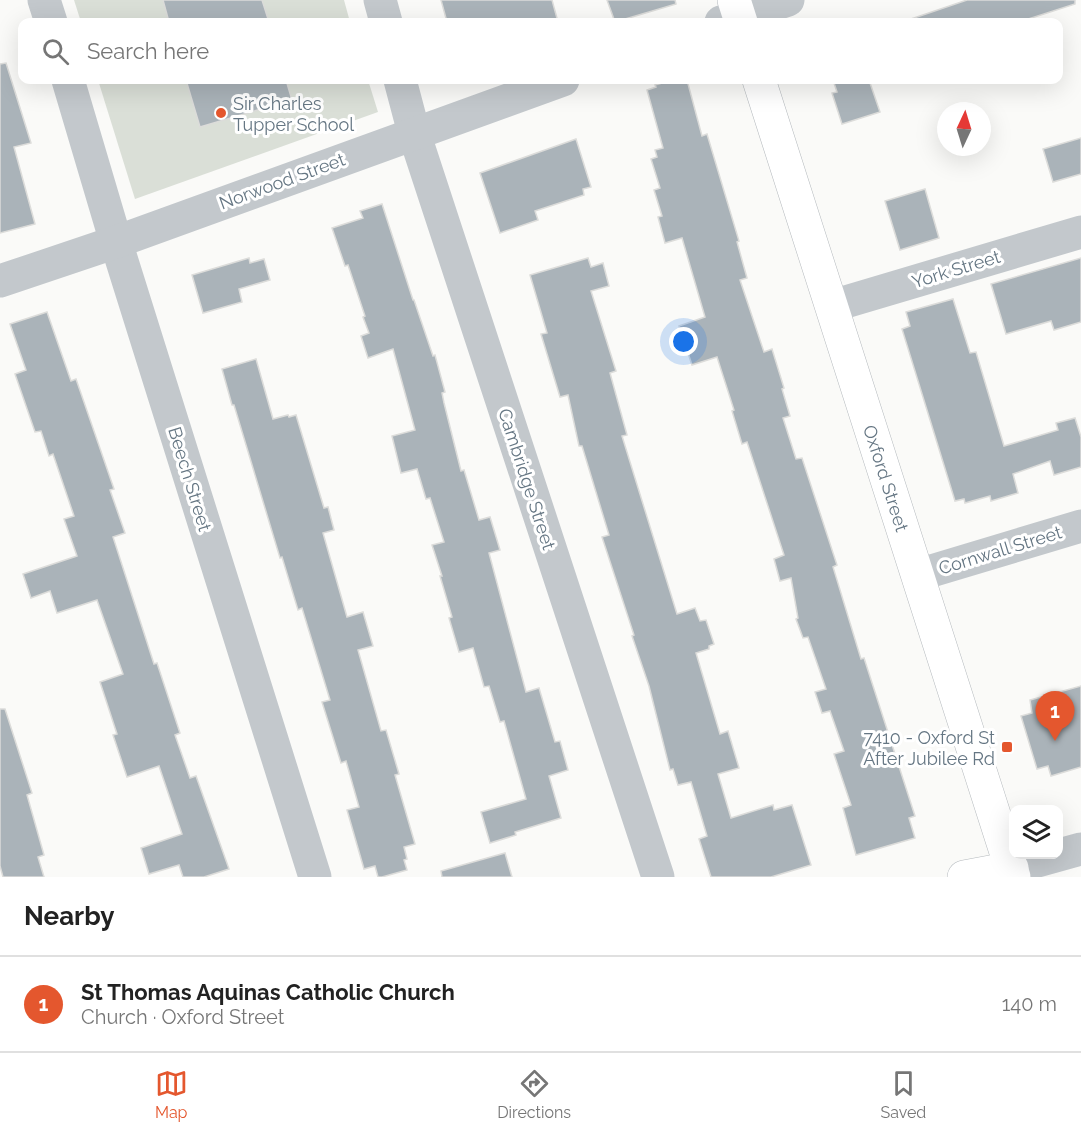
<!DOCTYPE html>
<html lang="en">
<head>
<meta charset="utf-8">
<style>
  body { margin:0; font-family:Raleway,sans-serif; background:#f6f6f6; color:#222 }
  .controls { position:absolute; right:18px; bottom:18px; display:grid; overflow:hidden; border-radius:12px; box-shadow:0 6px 24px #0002 }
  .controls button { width:54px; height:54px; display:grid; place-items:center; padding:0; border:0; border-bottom:2px solid #e0e0e0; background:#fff; color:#222; font:30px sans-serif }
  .compass { position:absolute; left:937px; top:102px; width:54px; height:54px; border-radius:50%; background:#fff; box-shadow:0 6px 24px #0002; rotate:4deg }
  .you { position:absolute; left:684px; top:342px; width:21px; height:21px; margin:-15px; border:4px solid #fff; border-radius:50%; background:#1a73e8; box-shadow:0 0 0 9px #1a73e833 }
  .badge { display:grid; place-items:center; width:39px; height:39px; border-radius:50%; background:#e4572e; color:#fff; font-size:20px; font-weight:700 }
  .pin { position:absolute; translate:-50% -50px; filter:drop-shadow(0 2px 3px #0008) }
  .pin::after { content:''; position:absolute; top:32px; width:21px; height:18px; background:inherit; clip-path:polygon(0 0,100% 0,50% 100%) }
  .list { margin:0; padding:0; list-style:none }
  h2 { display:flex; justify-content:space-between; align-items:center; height:78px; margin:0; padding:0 24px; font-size:26px }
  h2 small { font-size:20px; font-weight:400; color:#767676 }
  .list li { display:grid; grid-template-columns:39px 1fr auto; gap:18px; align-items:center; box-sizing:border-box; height:96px; padding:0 24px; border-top:2px solid #e0e0e0 }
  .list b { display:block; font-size:22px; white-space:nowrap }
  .list p { margin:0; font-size:20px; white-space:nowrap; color:#767676 }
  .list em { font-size:20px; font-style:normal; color:#767676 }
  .icon { flex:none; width:33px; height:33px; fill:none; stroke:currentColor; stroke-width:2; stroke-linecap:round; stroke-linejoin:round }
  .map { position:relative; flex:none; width:1081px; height:877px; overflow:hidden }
  .search { position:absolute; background:#fff; box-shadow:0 6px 24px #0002; left:18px; right:18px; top:18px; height:66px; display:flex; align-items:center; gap:15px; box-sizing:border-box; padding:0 21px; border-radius:12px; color:#767676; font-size:22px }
  .sheet { height:174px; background:#fff }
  nav { display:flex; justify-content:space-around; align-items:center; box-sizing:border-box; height:84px; border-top:2px solid #e0e0e0; background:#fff; font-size:16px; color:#767676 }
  nav a { display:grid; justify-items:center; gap:3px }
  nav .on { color:#e4572e }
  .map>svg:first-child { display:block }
  .green { fill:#dadfd7 }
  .building { fill:#aab3b9; stroke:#dcdcda; stroke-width:1.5 }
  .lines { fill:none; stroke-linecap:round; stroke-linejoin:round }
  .major-casing { stroke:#b5babe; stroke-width:34 }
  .minor { stroke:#c3c8cc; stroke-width:33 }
  .major { stroke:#fff; stroke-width:33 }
  .poi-dot { fill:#e4572e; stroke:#fff; stroke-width:2 }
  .labels { text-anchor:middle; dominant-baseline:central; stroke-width:6; stroke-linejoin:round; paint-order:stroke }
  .poi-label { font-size:18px; fill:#657683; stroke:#fff; text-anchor:start }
  .street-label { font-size:18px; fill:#657683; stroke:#fff }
</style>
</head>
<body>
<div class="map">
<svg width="1081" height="877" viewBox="0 0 1081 877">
  <rect width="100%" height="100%" fill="#fafaf8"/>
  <g class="green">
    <path d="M 74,0 L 344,0 L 350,22 L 81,22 Z"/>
    <path d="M 98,80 L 368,80 L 378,112 L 135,199 Z"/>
  </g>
  <g class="building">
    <path d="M 163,0 L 262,0 L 269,22 L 169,22 Z"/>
    <path d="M 441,0 L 552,0 L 558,22 L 447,22 Z"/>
    <path d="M 607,0 L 675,0 L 676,4 L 615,22 Z"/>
    <path d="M 967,0 L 1075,0 L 1075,4 L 1019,22 L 912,22 L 911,19 Z"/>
    <path d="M 6,63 L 31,143 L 14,147 L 35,224 L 0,233 L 0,64 Z"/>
    <path d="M 186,80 L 286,80 L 292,100 L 200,127 Z"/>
    <path d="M 673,80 L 687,80 L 702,136 L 707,134 L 739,241 L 737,242 L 747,278 L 740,280 L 764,352 L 772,349 L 784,388 L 782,389 L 790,416 L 783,418 L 796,459 L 802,458 L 837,565 L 833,567 L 861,659 L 864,658 L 915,816 L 909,818 L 915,838 L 856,855 L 843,808 L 851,805 L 834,754 L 844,751 L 830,711 L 822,713 L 815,692 L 826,689 L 808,637 L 803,638 L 796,619 L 798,618 L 791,578 L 780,581 L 774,559 L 784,555 L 747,442 L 742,444 L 732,411 L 734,410 L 717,357 L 692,365 L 679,326 L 705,317 L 682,238 L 665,243 L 658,217 L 662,216 L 654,190 L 660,188 L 651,159 L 657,157 L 655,150 L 663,148 L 647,90 L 656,87 L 655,85 Z"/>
    <path d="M 833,80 L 869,80 L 880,112 L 842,124 L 832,93 L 837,92 Z"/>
    <path d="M 1081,138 L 1081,174 L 1053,182 L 1043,149 Z"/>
    <path d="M 576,139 L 591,187 L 583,189 L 584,195 L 535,211 L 538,220 L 500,233 L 480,173 Z"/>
    <path d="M 925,189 L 939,238 L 900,250 L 885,201 Z"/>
    <path d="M 382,204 L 413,300 L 414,300 L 433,356 L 435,355 L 445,392 L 442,393 L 444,403 L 461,471 L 464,470 L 479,520 L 490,517 L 500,550 L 489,553 L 526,692 L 539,688 L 555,742 L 560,741 L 568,770 L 549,776 L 561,818 L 515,832 L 516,835 L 490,843 L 481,812 L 526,799 L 504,721 L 500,722 L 489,686 L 484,687 L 473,648 L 459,652 L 449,618 L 452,617 L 440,576 L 442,576 L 432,545 L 444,542 L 430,498 L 426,499 L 417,469 L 401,473 L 392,436 L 415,430 L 393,349 L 368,358 L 361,336 L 369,333 L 363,317 L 365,316 L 348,265 L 345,266 L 332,228 L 363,218 L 360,211 Z"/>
    <path d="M 249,258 L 250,263 L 264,259 L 270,280 L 239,289 L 242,302 L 203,313 L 192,275 Z"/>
    <path d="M 588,258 L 591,267 L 603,263 L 609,286 L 591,291 L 616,371 L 610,373 L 627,435 L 622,436 L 677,614 L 695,608 L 700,621 L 706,620 L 714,644 L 709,646 L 709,649 L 696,653 L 720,734 L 728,731 L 739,768 L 718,774 L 731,818 L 773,805 L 774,810 L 792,805 L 811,865 L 771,877 L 711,877 L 699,839 L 707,836 L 691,782 L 678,785 L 673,769 L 670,770 L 649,686 L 632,636 L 634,635 L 602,537 L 609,535 L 582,446 L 579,446 L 568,395 L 560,397 L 541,334 L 547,333 L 530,275 Z"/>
    <path d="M 1081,258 L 1081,322 L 1054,330 L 1051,321 L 1006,334 L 991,284 Z"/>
    <path d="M 953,299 L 970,353 L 976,352 L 1004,446 L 1058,430 L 1056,423 L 1075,418 L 1081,437 L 1081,467 L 1054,475 L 1050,461 L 1013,474 L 1018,493 L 991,501 L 990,496 L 965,503 L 964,499 L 955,501 L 902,329 L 910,326 L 906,312 Z"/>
    <path d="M 47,312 L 71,381 L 76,379 L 114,489 L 110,490 L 125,533 L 113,537 L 154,664 L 157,663 L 180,733 L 175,735 L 190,778 L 196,776 L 229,869 L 204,877 L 183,877 L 179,865 L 149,874 L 141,848 L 182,834 L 159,766 L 127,777 L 113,735 L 117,734 L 100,682 L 123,674 L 97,600 L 57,613 L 50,591 L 31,598 L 23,574 L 77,556 L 64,519 L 74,516 L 53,454 L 49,456 L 41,431 L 35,432 L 15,374 L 26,370 L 10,324 Z"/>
    <path d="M 256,359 L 273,419 L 288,415 L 289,417 L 296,415 L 324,508 L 328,507 L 334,530 L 323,533 L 347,617 L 363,612 L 373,646 L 358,650 L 381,731 L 386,730 L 399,774 L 395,775 L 415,844 L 404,847 L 407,859 L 404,860 L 407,870 L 382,877 L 378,877 L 375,866 L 364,869 L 347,810 L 359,807 L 346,761 L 341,763 L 322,702 L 330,700 L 302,608 L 298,610 L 282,557 L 280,558 L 234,405 L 232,405 L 222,369 Z"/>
    <path d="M 1081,686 L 1081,767 L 1051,776 L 1048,766 L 1037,769 L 1021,716 L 1032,713 L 1030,700 Z"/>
    <path d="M 0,709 L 5,709 L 32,793 L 27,795 L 44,855 L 38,857 L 44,877 L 3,877 L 0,866 Z"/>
    <path d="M 505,853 L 512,877 L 442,877 L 441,871 Z"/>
  </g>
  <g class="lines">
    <g class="major-casing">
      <g id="major">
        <path d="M 734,0 L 741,22"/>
        <path id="s1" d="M 759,80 L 1014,877"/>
        <path d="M 964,877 L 1012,868"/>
      </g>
    </g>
    <g class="minor">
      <path d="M 44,0 L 51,22"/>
      <path d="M 380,0 L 386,22"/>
      <path d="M 721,22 L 788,0"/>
      <path d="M 68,80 L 116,242 L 315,877"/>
      <path d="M 400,80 L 414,133 L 658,877"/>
      <path d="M 0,281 L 116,242 L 563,80"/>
      <path d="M 832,306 L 1081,232"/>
      <path d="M 918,575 L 1081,526"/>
      <path d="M 1012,868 L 1081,849"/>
    </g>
    <use href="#major" class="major"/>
  </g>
  <g class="poi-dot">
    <circle cx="221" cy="113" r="6"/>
    <rect x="1001" y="741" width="12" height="12" rx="3"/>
  </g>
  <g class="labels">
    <g class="poi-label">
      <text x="233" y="103">Sir Charles<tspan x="233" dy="21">Tupper School</tspan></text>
      <text x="995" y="737" text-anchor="end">7410 - Oxford St<tspan x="995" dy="21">After Jubilee Rd</tspan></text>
    </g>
    <g class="street-label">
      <text transform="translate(282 181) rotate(-20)">Norwood Street</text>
      <text transform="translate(956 269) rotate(-17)">York Street</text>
      <text stroke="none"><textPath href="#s1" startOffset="418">Oxford Street</textPath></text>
      <text transform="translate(190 479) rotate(73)">Beech Street</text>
      <text transform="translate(527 479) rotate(72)">Cambridge Street</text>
      <text transform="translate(1000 550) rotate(-17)">Cornwall Street</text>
    </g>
  </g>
</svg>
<div class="controls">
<button><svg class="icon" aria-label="layers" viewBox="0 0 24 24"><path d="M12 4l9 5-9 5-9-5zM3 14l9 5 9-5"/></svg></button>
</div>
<svg class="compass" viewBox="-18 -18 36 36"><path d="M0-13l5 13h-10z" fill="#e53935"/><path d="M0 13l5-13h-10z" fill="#767676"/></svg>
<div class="you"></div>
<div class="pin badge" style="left:1055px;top:741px">1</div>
<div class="search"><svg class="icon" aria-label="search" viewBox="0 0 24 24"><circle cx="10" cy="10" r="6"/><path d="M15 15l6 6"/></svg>Search here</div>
</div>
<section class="sheet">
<h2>Nearby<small></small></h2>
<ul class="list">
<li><span class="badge">1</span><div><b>St Thomas Aquinas Catholic Church</b><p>Church · Oxford Street</p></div><em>140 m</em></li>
</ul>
</section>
<nav>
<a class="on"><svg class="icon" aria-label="map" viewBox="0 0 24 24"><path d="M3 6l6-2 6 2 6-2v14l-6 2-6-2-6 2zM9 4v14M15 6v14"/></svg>Map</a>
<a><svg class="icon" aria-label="directions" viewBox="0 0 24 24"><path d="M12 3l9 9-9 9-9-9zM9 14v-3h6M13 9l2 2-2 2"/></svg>Directions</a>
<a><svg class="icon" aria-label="saved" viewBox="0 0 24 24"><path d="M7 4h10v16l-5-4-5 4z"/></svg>Saved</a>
</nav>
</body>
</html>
